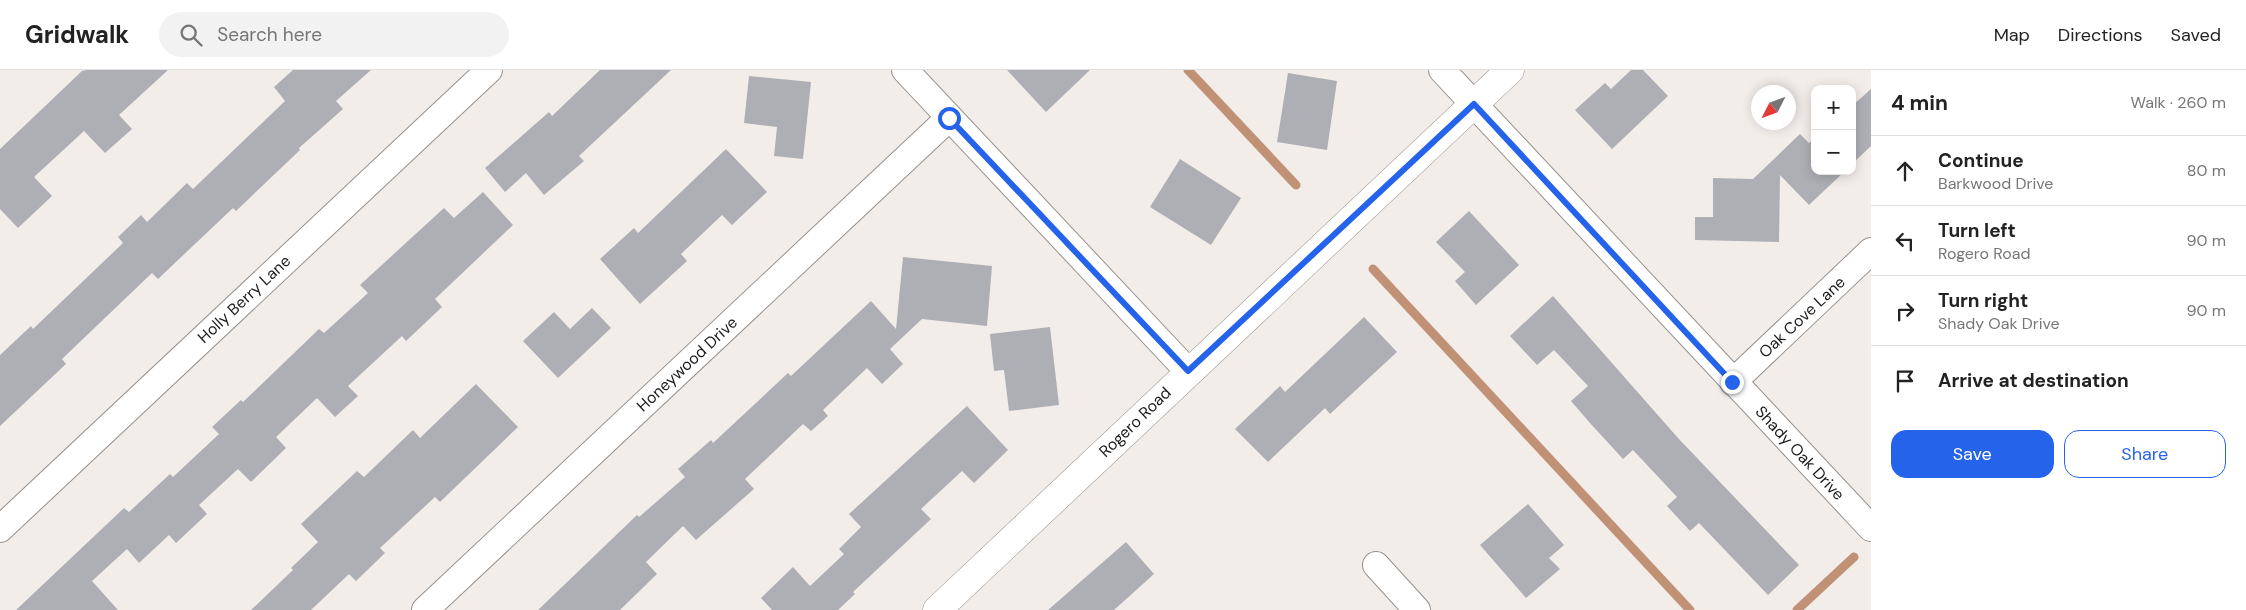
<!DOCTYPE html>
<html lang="en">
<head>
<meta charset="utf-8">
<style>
  body { margin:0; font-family:"DM Sans",sans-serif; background:#f2f2f2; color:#222 }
  .controls { position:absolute; right:15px; top:15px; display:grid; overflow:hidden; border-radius:10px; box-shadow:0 2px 12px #0003 }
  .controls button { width:45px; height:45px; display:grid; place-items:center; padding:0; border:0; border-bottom:1px solid #e0e0e0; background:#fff; color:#222; font:25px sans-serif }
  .compass { position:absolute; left:1751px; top:15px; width:45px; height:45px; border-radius:50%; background:#fff; box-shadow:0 2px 12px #0003; rotate:228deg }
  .stop { position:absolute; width:15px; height:15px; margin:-11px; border:4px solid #2563eb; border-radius:50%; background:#fff }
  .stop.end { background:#2563eb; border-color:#fff; box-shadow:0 1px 5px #0008 }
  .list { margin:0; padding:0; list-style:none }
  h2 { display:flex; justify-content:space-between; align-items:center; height:65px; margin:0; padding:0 20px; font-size:21px }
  h2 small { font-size:16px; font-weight:400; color:#767676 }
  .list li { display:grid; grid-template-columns:32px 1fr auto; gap:15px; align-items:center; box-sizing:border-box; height:70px; padding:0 20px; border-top:1px solid #e0e0e0 }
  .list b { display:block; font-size:19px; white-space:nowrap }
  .list p { margin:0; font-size:16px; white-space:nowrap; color:#767676 }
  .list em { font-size:16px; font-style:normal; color:#767676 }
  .actions { display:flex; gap:10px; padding:15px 20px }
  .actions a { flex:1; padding:11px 0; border:1px solid #2563eb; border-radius:15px; text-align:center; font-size:18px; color:#2563eb }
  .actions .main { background:#2563eb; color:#fff }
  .icon { flex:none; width:28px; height:28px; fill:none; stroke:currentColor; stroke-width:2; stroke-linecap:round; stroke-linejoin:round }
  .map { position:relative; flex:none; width:1871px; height:540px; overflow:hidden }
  header { display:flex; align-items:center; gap:30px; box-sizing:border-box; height:70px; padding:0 25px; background:#fff; border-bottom:1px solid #e0e0e0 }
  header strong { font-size:24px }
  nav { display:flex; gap:28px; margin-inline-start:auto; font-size:18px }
  .search { width:350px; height:45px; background:#f2f2f2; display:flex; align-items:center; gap:12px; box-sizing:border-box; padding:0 18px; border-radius:28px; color:#767676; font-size:19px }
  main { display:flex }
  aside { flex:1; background:#fff }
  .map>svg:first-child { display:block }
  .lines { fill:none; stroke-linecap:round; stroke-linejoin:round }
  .stream { stroke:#c19175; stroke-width:9 }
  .building { fill:#adafb4 }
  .street-casing { stroke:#97918e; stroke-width:28 }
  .secondary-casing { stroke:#97918e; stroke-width:29 }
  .street { stroke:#fff; stroke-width:26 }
  .secondary { stroke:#fff; stroke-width:28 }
  .route { stroke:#2563eb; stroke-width:6 }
  .labels { text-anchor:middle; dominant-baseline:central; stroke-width:4; stroke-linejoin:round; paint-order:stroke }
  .street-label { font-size:16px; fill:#1d1b1a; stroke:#fff }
</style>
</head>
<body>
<header>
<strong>Gridwalk</strong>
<div class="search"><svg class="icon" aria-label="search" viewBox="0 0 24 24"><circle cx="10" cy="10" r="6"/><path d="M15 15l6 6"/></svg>Search here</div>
<nav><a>Map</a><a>Directions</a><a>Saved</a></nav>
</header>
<main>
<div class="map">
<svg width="1871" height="540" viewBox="0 0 1871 540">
  <rect width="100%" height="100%" fill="#f3edea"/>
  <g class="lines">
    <g class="stream">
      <path d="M 1188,0 L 1296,115"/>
      <path d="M 1373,199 L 1690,540"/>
      <path d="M 1797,540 L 1854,487"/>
    </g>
  </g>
  <g class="building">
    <path d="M 86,0 L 168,0 L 119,45 L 132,59 L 105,83 L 84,61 L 34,107 L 52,126 L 18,158 L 0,139 L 0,79 L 82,1 Z"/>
    <path d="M 293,0 L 371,0 L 336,31 L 343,39 L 299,78 L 300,80 L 236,141 L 233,138 L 158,209 L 152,203 L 62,289 L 66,294 L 0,356 L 0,285 L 31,256 L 33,259 L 123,173 L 118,167 L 141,145 L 147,152 L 187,113 L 193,119 L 285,31 L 274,17 Z"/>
    <path d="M 600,0 L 671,0 L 579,86 L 584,91 L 544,125 L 526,103 L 505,122 L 485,98 L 549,42 L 552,46 Z"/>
    <path d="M 1007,0 L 1090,0 L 1046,42 Z"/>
    <path d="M 1631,0 L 1643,0 L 1668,26 L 1612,79 L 1575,40 L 1605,13 L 1611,19 Z"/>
    <path d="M 1288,3 L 1337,11 L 1327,80 L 1277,72 Z"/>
    <path d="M 749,6 L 811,12 L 803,89 L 774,86 L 777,57 L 744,53 Z"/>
    <path d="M 1871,19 L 1871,76 L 1852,94 L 1852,36 Z"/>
    <path d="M 1800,64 L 1809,73 L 1815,68 L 1815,101 L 1845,101 L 1809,135 L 1780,105 L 1779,172 L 1695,170 L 1695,147 L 1713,147 L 1713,108 L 1753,109 Z"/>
    <path d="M 726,79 L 767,122 L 732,155 L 722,145 L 681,184 L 687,191 L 640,234 L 600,189 L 634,158 L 638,163 Z"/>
    <path d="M 1180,89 L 1241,128 L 1211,175 L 1150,137 Z"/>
    <path d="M 483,122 L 513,155 L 435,229 L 442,237 L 406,271 L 402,266 L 348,316 L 358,326 L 335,347 L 317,328 L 276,367 L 286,378 L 251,412 L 238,399 L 199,435 L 207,444 L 176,473 L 169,465 L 139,493 L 127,479 L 92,511 L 118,540 L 16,540 L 124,438 L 129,442 L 170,404 L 173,407 L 219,364 L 212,357 L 241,330 L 243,332 L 319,259 L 324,263 L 368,223 L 360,215 L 444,138 L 454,148 Z"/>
    <path d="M 1469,141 L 1519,195 L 1476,235 L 1455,211 L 1465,202 L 1436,172 Z"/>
    <path d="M 903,187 L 992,196 L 987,256 L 922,249 L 890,279 L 903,294 L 882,314 L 867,298 L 823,340 L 828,346 L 811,361 L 803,354 L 745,409 L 754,419 L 696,470 L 683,456 L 646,492 L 657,504 L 620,540 L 538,540 L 637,445 L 639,447 L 685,407 L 678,399 L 711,370 L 713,373 L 788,303 L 791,306 L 871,231 L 896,259 Z"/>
    <path d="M 1553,226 L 1678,368 L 1799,495 L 1768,525 L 1699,453 L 1690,461 L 1667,436 L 1677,427 L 1633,380 L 1623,389 L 1590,353 L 1571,331 L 1588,316 L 1554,280 L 1537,295 L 1510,266 Z"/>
    <path d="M 592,238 L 611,258 L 558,308 L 523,271 L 554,242 L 570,259 Z"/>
    <path d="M 1364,247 L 1397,282 L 1330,344 L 1325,338 L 1268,392 L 1235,359 L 1280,316 L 1285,322 Z"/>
    <path d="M 1050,257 L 1059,335 L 1009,341 L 1004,300 L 994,301 L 990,264 Z"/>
    <path d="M 476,314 L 518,357 L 440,432 L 435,427 L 380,478 L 385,483 L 356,511 L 349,504 L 311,540 L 251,540 L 293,500 L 291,498 L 318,472 L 301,454 L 357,401 L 364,407 L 413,360 L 420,368 Z"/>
    <path d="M 967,336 L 1008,380 L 974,413 L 962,401 L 921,439 L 931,449 L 853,522 L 855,524 L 838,540 L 772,540 L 761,528 L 793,497 L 810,516 L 844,484 L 839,479 L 861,457 L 849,444 Z"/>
    <path d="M 1528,434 L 1564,475 L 1549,488 L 1560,499 L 1526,528 L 1480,475 Z"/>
    <path d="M 1126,472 L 1154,504 L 1114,540 L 1048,540 Z"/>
  </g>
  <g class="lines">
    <g class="street-casing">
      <g id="street">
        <path d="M 905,0 L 1188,301"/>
        <path d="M 1442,0 L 1871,458"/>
        <path d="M 1733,312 L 1871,181"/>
        <path d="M 0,459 L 489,0"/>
        <path d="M 1376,495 L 1417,540"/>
        <path d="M 425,540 L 949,48"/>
      </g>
    </g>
    <g class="secondary-casing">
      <path id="secondary" d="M 937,540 L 1510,0"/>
    </g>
    <use href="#street" class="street"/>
    <use href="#secondary" class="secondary"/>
  </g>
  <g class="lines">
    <path class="route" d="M 949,48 L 1188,301 L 1474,34 L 1732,312"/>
  </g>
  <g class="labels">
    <g class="street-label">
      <text transform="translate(244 229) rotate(-43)">Holly Berry Lane</text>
      <text transform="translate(1802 247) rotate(-43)">Oak Cove Lane</text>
      <text transform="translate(687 294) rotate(-43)">Honeywood Drive</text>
      <text transform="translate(1135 352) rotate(-44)">Rogero Road</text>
      <text transform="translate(1800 383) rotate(47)">Shady Oak Drive</text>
    </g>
  </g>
</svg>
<div class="controls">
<button>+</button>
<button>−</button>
</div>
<svg class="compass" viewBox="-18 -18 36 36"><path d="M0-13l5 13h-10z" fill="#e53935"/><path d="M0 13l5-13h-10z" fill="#767676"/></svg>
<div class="stop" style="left:949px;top:48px"></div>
<div class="stop end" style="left:1732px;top:312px"></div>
</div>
<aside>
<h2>4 min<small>Walk · 260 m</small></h2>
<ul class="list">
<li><svg class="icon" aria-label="ahead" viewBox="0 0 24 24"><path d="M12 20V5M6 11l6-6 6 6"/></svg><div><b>Continue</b><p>Barkwood Drive</p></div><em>80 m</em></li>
<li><svg class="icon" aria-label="left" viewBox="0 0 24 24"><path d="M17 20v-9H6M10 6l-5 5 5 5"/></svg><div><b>Turn left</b><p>Rogero Road</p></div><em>90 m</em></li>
<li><svg class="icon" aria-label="right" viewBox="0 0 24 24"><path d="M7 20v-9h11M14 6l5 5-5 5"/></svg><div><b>Turn right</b><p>Shady Oak Drive</p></div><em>90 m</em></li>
<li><svg class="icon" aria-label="arrive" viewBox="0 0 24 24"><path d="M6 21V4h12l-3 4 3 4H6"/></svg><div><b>Arrive at destination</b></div></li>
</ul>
<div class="actions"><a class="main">Save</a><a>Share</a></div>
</aside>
</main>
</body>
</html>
